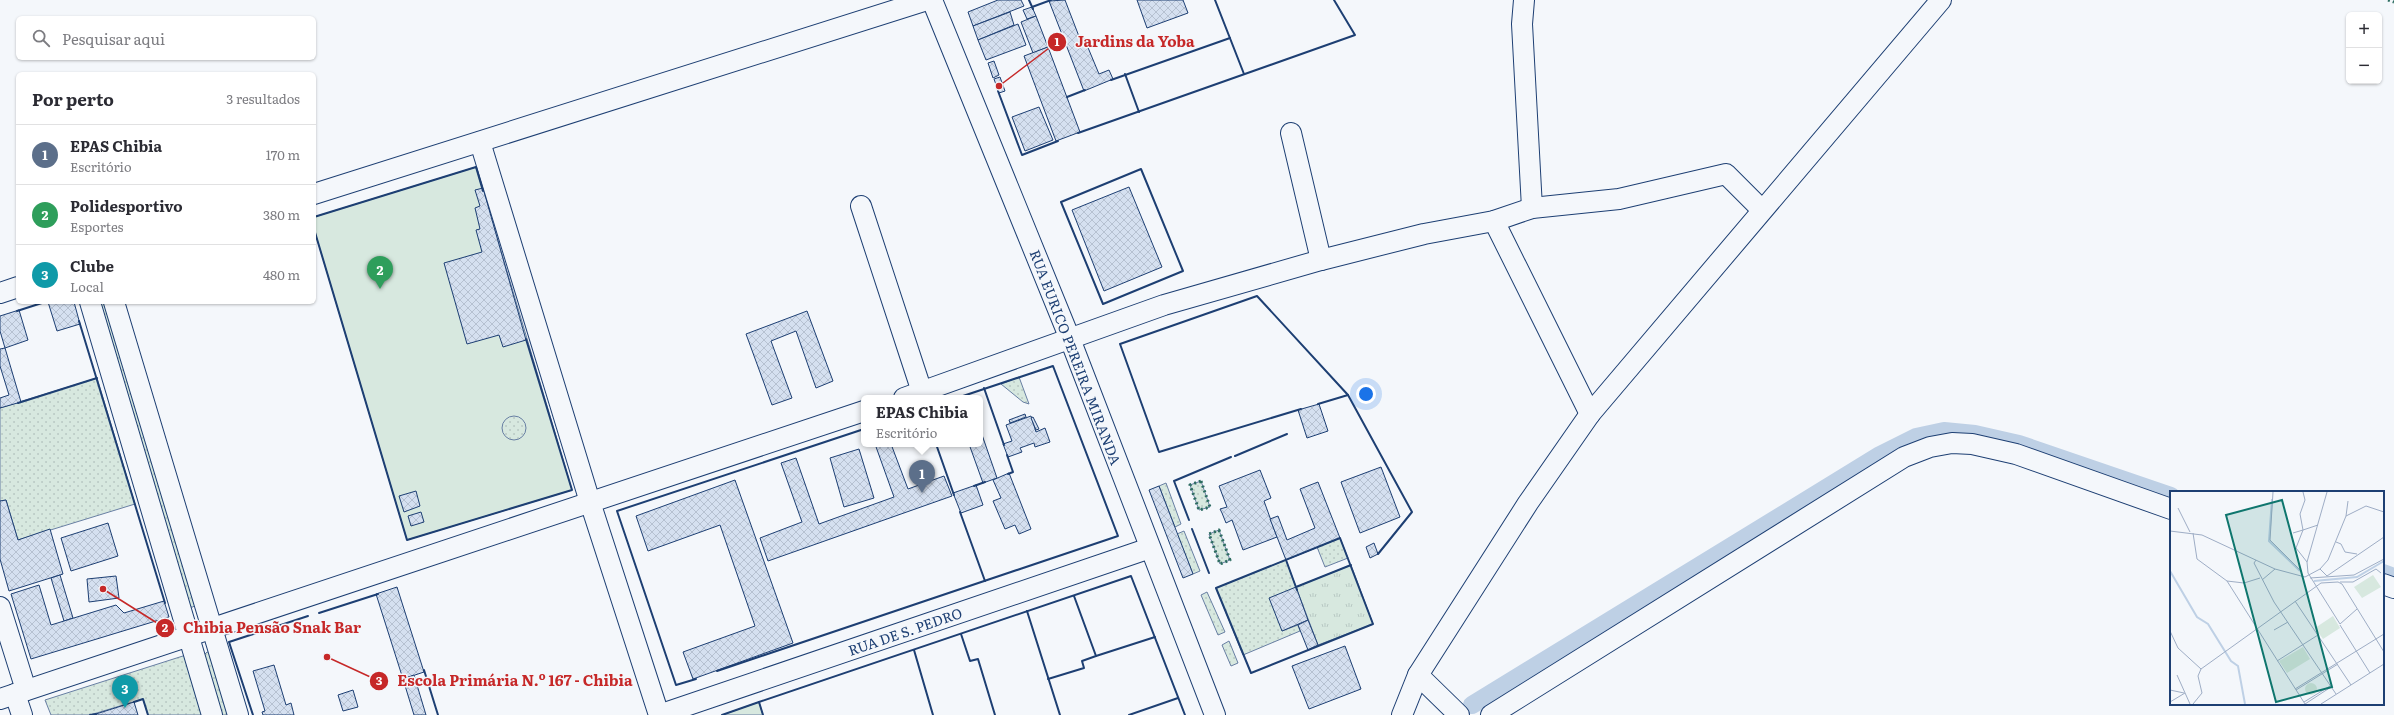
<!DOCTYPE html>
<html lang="pt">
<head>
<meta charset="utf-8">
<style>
  body { margin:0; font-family:Literata,serif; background:#f7f7f7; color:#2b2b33 }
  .controls { position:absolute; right:12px; top:12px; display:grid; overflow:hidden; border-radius:6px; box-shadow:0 1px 3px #0004 }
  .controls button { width:36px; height:36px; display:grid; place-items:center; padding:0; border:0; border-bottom:1px solid #e1e1e2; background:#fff; color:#2b2b33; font:20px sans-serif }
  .you { position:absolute; left:1366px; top:394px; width:14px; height:14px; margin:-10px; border:3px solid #fff; border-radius:50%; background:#1a73e8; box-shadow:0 0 0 6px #1a73e833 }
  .badge { display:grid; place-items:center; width:26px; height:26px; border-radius:50%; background:#1a73e8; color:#fff; font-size:13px; font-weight:700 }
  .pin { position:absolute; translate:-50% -33px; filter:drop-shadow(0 1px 2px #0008) }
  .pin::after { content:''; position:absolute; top:21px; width:14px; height:12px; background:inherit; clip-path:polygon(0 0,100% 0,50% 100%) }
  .popup { position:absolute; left:861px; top:395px; width:122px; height:52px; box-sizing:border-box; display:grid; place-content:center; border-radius:6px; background:#fff; filter:drop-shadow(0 1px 3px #0005); font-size:13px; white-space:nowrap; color:#7c7c81 }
  .popup b { font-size:15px; color:#2b2b33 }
  .popup::after { content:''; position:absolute; left:50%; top:100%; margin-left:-8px; border:8px solid transparent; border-top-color:#fff }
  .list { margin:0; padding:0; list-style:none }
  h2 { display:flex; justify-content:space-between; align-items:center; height:52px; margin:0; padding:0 16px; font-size:17px }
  h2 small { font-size:13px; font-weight:400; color:#7c7c81 }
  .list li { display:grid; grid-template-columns:26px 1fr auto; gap:12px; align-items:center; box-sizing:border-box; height:60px; padding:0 16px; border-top:1px solid #e1e1e2 }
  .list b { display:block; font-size:15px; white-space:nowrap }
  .list p { margin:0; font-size:13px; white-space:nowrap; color:#7c7c81 }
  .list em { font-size:13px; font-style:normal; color:#7c7c81 }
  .icon { flex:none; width:22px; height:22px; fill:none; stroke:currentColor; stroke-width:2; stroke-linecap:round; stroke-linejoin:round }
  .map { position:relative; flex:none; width:2394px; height:715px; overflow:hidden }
  .search { position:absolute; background:#fff; box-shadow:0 1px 3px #0004; left:16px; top:16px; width:300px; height:44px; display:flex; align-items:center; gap:10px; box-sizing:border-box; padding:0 14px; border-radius:6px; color:#7c7c81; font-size:15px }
  .panel { position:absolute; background:#fff; box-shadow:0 1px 3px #0004; left:16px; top:72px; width:300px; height:232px; border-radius:6px }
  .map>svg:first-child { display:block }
  .grass { fill:url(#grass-tufts); stroke:#687fa3 }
  .park { fill:#d7e8df; stroke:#687fa3 }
  .garden { fill:url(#garden-dots); stroke:#687fa3 }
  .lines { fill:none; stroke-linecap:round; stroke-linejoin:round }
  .canal { stroke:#bed0e5; stroke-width:18 }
  .building { fill:url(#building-cross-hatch); stroke:#1d3f73 }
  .minor-casing { stroke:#1d3f73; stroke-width:22 }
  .minor { stroke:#f4f7fb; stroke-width:20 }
  .hedge { stroke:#2c6c60; stroke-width:3; stroke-dasharray:2 3; stroke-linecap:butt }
  .wall { stroke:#1d3f73; stroke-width:2 }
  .labels { text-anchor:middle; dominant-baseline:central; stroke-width:3; stroke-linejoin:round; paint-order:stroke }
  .street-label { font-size:14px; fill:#1d3f73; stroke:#f4f7fb }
  .inset-river { fill:none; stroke:#bed0e5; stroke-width:2 }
  .inset-road { fill:none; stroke:#9eadc5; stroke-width:1 }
  .view { fill:#0f766e; fill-opacity:0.15; stroke:#0f766e; stroke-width:2 }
  .inset-edge { fill:none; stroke:#1d3f73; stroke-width:2 }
  .leader { fill:none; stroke:#c62828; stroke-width:1.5 }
  .callout-dot { fill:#c62828; stroke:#f4f7fb; stroke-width:1.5 }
  .mark-label { font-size:12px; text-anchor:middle; font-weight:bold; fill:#fff }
  .callout-label { font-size:15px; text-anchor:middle; font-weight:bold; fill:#c62828; stroke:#f4f7fb; stroke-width:3; stroke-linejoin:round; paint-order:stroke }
</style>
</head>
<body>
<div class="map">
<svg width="2394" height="715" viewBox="0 0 2394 715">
  <defs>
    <pattern id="grass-tufts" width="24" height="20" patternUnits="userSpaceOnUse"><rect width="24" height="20" fill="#d7e8df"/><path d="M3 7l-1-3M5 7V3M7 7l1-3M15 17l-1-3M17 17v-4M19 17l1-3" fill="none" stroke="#b8c8c3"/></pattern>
    <pattern id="garden-dots" width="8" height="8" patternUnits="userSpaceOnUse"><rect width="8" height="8" fill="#d7e8df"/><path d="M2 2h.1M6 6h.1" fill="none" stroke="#b8c8c3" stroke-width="1.8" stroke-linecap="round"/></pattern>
    <pattern id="building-cross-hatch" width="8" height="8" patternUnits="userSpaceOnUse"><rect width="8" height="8" fill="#d5e0f0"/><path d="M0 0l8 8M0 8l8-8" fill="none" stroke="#b6c1d1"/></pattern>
  </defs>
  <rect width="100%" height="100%" fill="#f4f7fb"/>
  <path class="grass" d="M 1351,565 L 1373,624 L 1318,645 L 1296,587 Z"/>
  <g class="park">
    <path d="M 476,167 L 572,490 L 407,540 L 314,229 L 314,217 Z"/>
    <path d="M 759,702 L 763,715 L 722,715 Z"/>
  </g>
  <g class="garden">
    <path d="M 98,302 L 107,302 L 195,605 L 193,607 L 189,607 Z"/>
    <path d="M 1019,377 L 1029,404 L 1023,402 L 1001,384 Z"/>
    <path d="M 97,378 L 135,504 L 18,540 L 6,500 L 0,501 L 0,408 Z"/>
    <circle cx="514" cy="428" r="12"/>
    <path d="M 1201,481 L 1210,507 L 1199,510 L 1190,485 Z"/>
    <path d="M 1166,483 L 1181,524 L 1175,527 L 1159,486 Z"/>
    <path d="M 1219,530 L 1230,560 L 1220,564 L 1209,534 Z"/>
    <path d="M 1184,531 L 1200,571 L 1193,574 L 1177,534 Z"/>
    <path d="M 1340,538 L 1348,558 L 1325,567 L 1317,547 Z"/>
    <path d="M 1286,560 L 1296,587 L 1282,631 L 1298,625 L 1300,631 L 1243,655 L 1216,588 Z"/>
    <path d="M 1207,592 L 1225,632 L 1218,635 L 1201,595 Z"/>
    <path d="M 1229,641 L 1238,663 L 1231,666 L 1222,645 Z"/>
    <path d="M 207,652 L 211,653 L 230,715 L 221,715 L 204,655 Z"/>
    <path d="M 186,655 L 204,715 L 148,715 L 143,699 L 90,715 L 51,715 L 45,700 Z"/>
  </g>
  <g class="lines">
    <g class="canal">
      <path d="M 2383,573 L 2394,577"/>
      <path d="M 1472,705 L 1880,455 L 1916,437 L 1944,431 L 1975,434 L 2019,444 L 2171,496"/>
    </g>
  </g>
  <g class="building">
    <path d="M 998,0 L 1021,0 L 1024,6 L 973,26 L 968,12 Z"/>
    <path d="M 1065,0 L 1080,39 L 1084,38 L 1099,74 L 1109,70 L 1113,79 L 1084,91 L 1049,1 Z"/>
    <path d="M 1137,0 L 1183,0 L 1188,13 L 1147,28 Z"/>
    <path d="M 1032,7 L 1036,16 L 1027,19 L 1023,10 Z"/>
    <path d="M 1010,12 L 1014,25 L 978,40 L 973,26 Z"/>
    <path d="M 1036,16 L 1048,47 L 1033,53 L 1021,22 Z"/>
    <path d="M 1018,24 L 1026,45 L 986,60 L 978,40 Z"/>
    <path d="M 1048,47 L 1080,132 L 1056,141 L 1024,56 Z"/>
    <path d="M 994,61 L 999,75 L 993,78 L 988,63 Z"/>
    <path d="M 1000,77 L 1005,91 L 999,93 L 994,79 Z"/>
    <path d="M 1039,107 L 1053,140 L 1025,151 L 1012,117 Z"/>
    <path d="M 1129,187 L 1162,267 L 1104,291 L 1072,210 Z"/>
    <path d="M 483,188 L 526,340 L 503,347 L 499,335 L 467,344 L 444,263 L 482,252 L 476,230 L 480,229 L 475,208 L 480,206 L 475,190 Z"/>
    <path d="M 48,302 L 74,302 L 80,324 L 57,331 Z"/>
    <path d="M 19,310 L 28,340 L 5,348 L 0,331 L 0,316 Z"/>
    <path d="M 807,311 L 833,381 L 816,388 L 796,331 L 771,341 L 792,398 L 772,405 L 746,334 Z"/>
    <path d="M 5,348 L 21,402 L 0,408 L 0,398 L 9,395 L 0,366 L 0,349 Z"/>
    <path d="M 1319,404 L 1328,431 L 1307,438 L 1298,410 Z"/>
    <path d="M 1025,414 L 1026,417 L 1010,423 L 1009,420 Z"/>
    <path d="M 1031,416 L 1036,432 L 1045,428 L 1050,442 L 1035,447 L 1034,443 L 1020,448 L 1022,452 L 1008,457 L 1003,444 L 1012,441 L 1006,425 Z"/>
    <path d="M 1033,417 L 1039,429 L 1036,430 L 1031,418 Z"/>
    <path d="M 980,429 L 997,478 L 983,483 L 969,444 L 980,444 Z"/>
    <path d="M 875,444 L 891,444 L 908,489 L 944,476 L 952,496 L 768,561 L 760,538 L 802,522 L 781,463 L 796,458 L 819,524 L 894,497 Z"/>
    <path d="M 859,449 L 874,498 L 844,507 L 830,458 Z"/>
    <path d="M 1381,467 L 1400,517 L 1360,533 L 1341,482 Z"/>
    <path d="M 1260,470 L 1271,498 L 1264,501 L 1277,537 L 1243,550 L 1232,520 L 1226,523 L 1222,513 L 1220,509 L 1227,507 L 1219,486 Z"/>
    <path d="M 1009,473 L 1031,529 L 1019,534 L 1015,525 L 1005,529 L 993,501 L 1001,498 L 993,480 Z"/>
    <path d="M 735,480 L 793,643 L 693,679 L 683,652 L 755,626 L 720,525 L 648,551 L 636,516 Z"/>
    <path d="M 1318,482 L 1340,538 L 1286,560 L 1270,519 L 1278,516 L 1287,540 L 1315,528 L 1300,489 Z"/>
    <path d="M 976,485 L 983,505 L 961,513 L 953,493 Z"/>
    <path d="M 1159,486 L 1193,574 L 1183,578 L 1149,490 Z"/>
    <path d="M 416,491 L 420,506 L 404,512 L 399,496 Z"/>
    <path d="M 6,500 L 18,540 L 50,529 L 63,574 L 9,591 L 0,559 L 0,501 Z"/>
    <path d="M 421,512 L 424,522 L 411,526 L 408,516 Z"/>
    <path d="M 108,523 L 118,556 L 71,571 L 61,538 Z"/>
    <path d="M 1374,543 L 1378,554 L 1370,558 L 1366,547 Z"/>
    <path d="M 60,575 L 73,618 L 64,621 L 51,578 Z"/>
    <path d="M 116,576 L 119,598 L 89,602 L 87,579 Z"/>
    <path d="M 39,585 L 51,625 L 116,605 L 124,613 L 164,601 L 169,617 L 31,659 L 11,594 Z"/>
    <path d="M 397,587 L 424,672 L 403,679 L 376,594 Z"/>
    <path d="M 1296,587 L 1308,620 L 1282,631 L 1269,598 Z"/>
    <path d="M 1308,620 L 1318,645 L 1308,650 L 1298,625 Z"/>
    <path d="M 1345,646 L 1361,689 L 1309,709 L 1292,666 Z"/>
    <path d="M 274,665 L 286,705 L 291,703 L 294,715 L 263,715 L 262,712 L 265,711 L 253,671 Z"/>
    <path d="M 414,675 L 426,715 L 414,715 L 403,679 Z"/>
    <path d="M 353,690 L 358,707 L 343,711 L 338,695 Z"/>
    <path d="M 134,702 L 138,715 L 96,715 L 96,714 Z"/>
  </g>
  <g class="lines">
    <g class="minor-casing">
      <g id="minor">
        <path d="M 932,0 L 1070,339 L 1215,715"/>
        <path d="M 1524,0 L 1522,24 L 1532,208"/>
        <path d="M 1291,133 L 1321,260"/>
        <path d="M 480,142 L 590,502 L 659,715"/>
        <path d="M 314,194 L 927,0"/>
        <path d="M 861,206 L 922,392"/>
        <path d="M 1494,221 L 1590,414"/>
        <path d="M 0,293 L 18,287"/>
        <path d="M 90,302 L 212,715"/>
        <path d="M 114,302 L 238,715"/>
        <path d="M 904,398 L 1164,305 L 1321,260 L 1424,234 L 1494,221 L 1532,208 L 1619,199 L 1726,174 L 1762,210"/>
        <path d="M 2383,584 L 2394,588"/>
        <path d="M 0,607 L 26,690"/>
        <path d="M 1418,675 L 1459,715"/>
        <path d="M 15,694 L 22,715"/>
        <path d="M 0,699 L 864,411"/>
        <path d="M 659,715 L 1150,548"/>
        <path d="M 1402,715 L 1418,675 L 1528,503 L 1590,414 L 1941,0"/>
        <path d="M 1491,715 L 1904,457 L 1930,447 L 1952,443 L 1972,444 L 2016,454 L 2171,509"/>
      </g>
    </g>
    <use href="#minor" class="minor"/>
    <g class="hedge">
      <path d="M 2388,0 L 2394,2"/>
      <path d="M 1201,481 L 1210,507 L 1199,510 L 1190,485 Z"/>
      <path d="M 1219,530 L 1230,560 L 1220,564 L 1209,534 Z"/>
    </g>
    <g class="wall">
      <path d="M 1029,0 L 1033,9"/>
      <path d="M 1215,0 L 1244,74"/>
      <path d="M 1032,7 L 1051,0"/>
      <path d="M 1125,74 L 1139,112"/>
      <path d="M 1111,80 L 1230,38"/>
      <path d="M 998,91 L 1022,155 L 1058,141"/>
      <path d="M 1067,97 L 1085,90"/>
      <path d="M 1078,133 L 1355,35 L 1334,0"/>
      <path d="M 1141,169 L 1183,271 L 1103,304 L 1061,202 Z"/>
      <path d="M 314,217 L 476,167 L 483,191"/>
      <path d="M 314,229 L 407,540 L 572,490 L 526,339"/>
      <path d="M 17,311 L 45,302"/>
      <path d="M 79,321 L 165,603"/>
      <path d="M 984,388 L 1004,445"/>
      <path d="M 18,403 L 97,378"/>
      <path d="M 1318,404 L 1348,395"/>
      <path d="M 1301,409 L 1159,452 L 1120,344 L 1257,296 L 1348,395 L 1412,512 L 1378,554"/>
      <path d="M 936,444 L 954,495"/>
      <path d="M 1007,455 L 1013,472 L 1008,474"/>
      <path d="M 1235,456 L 1287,434"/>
      <path d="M 974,486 L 985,482"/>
      <path d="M 960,512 L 985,581"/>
      <path d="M 1189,520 L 1174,481 L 1231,457"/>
      <path d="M 1192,529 L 1209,573"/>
      <path d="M 1340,538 L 1373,624 L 1251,673 L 1216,588 Z"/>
      <path d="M 1286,560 L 1297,590"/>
      <path d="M 1296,587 L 1351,565"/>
      <path d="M 1027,611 L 1060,715"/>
      <path d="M 319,613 L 378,594"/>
      <path d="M 961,634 L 970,661 L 978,659 L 995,715"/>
      <path d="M 914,650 L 933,715"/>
      <path d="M 1096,656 L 1155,637"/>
      <path d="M 424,670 L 438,715"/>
      <path d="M 717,671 L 1118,536 L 1053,366 L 957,398"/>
      <path d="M 696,679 L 676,685 L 617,511 L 864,429"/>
      <path d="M 1048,679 L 1084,668 L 1082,661 L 1096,656 L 1074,596"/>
      <path d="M 134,702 L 143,699 L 148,715"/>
      <path d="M 759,702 L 1131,576 L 1185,715"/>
      <path d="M 90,715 L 96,714"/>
      <path d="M 253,715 L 229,642 L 308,616"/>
      <path d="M 722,715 L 759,702 L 763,715"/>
      <path d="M 1129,715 L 1178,698"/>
    </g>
  </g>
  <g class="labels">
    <g class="street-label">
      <text transform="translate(1076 357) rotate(69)">RUA EURICO PEREIRA MIRANDA</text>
      <text transform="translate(905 631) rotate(-19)">RUA DE S. PEDRO</text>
    </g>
  </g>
  <g transform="translate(2170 491)">
    <rect width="214" height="214" fill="#f4f7fb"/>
    <path d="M 203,84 L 211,96 L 192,107 L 184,96 ZM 163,125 L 170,137 L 153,148 L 145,137 ZM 133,156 L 140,168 L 117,182 L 109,170 Z" fill="#d7e8df"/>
    <path d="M135 198a6 6 0 1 1 12 0a6 6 0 1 1-12 0Z" fill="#d7e8df"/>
    <path class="inset-river" d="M 102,8 L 99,50 L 130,80M 0,80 L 27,126 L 38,133 L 61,170 L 68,175 L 75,213M 144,90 L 187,86 L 214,70"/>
    <path class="inset-road" d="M 103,1 L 100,49 L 132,81M 133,1 L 135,9 L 130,23 L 133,39 L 148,34M 157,1 L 137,71 L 138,82 L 170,133 L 187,118M 178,10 L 176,25 L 196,15 L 214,21M 8,17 L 20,41M 0,40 L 32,44 L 105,78 L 135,86 L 150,78 L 158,69 L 176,25M 23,42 L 27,68 L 57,90 L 135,213M 123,42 L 133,39 L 126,57 L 137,71M 166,51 L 171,53 L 175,61 L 187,63M 86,69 L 84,72 L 104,111 L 166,203M 150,78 L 157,85 L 214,46M 140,87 L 184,84 L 214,68M 92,89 L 105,78M 57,90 L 74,92 L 90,87M 170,91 L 183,91 L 206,78 L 211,82M 125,110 L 181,194M 170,134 L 200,182M 104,139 L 118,131M 0,140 L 8,157 L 31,178M 107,170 L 148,144M 7,184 L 20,213M 125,198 L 214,143M 0,199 L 14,202M 126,199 L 168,173M 0,211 L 15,202M 134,211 L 160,195M 23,213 L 32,202 L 28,185 L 31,178 L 151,92 L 168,91 L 172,93 L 214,161M 135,213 L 161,196M 151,213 L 214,173"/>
    <path class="view" d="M 112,9 L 162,196 L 106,211 L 56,24 Z"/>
    <rect width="214" height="214" class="inset-edge"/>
  </g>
  <path class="leader" d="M999 86L1057 42M103 589L165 628M327 657L379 681"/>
  <g class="callout-dot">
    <circle cx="999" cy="86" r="4"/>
    <circle cx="103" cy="589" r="4"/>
    <circle cx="327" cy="657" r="4"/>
    <circle cx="1057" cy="42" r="10"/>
    <circle cx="165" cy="628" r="10"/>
    <circle cx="379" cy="681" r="10"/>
  </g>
  <g class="mark-label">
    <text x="1057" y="46">1</text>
    <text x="165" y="632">2</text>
    <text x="379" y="685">3</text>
  </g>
  <g class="callout-label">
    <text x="1135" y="47">Jardins da Yoba</text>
    <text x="272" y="633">Chibia Pensão Snak Bar</text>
    <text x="515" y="686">Escola Primária N.º 167 - Chibia</text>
  </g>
</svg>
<div class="controls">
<button>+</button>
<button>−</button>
</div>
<div class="you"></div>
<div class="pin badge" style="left:922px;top:493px;background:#5c6f8a">1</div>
<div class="popup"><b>EPAS Chibia</b>Escritório</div>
<div class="pin badge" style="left:380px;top:289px;background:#2e9e5b">2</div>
<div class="pin badge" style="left:125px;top:708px;background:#0f9aa8">3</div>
<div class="search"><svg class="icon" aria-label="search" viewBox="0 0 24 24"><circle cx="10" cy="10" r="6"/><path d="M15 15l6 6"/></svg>Pesquisar aqui</div>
<section class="panel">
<h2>Por perto<small>3 resultados</small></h2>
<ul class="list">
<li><span class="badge" style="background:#5c6f8a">1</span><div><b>EPAS Chibia</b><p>Escritório</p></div><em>170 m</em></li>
<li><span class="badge" style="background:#2e9e5b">2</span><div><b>Polidesportivo</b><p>Esportes</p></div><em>380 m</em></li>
<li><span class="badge" style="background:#0f9aa8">3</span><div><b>Clube</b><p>Local</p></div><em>480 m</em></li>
</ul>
</section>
</div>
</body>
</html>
